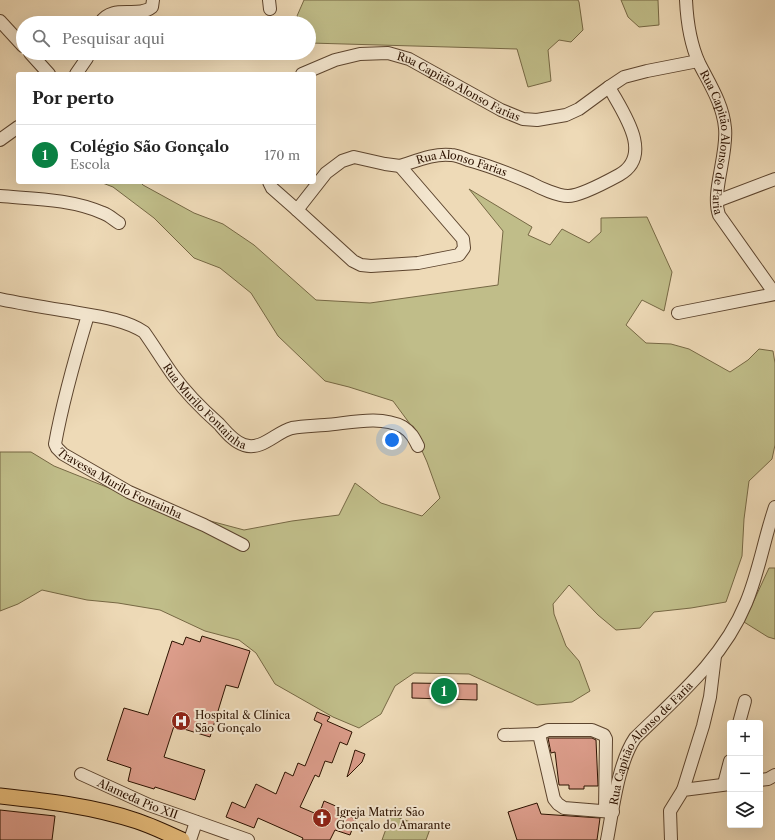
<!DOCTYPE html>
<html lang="pt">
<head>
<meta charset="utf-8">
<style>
  body { margin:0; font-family:"Libre Caslon Text",serif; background:#f6f6f6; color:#222 }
  .controls { position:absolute; right:12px; bottom:12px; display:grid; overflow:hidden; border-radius:4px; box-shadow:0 4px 16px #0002 }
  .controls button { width:36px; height:36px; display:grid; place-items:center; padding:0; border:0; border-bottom:1px solid #e0e0e0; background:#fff; color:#222; font:20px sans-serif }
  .you { position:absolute; left:392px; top:440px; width:14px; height:14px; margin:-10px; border:3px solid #fff; border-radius:50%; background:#1a73e8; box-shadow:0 0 0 6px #1a73e833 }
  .badge { display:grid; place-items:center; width:26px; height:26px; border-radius:50%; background:#0b8043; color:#fff; font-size:13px; font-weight:700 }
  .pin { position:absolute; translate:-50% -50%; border:2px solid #fff; box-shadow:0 1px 4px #0006 }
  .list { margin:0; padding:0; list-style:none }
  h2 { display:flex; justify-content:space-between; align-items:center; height:52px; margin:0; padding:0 16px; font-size:17px }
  h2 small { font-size:13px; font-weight:400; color:#767676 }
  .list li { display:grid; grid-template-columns:26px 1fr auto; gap:12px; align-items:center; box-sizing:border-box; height:60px; padding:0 16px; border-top:1px solid #e0e0e0 }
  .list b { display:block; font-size:15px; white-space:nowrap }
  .list p { margin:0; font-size:13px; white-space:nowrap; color:#767676 }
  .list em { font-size:13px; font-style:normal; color:#767676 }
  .icon { flex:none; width:22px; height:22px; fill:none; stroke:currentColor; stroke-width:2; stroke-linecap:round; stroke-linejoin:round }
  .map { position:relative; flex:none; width:775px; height:840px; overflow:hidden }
  .search { position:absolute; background:#fff; box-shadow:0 4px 16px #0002; left:16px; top:16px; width:300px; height:44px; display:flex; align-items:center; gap:10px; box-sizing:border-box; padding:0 14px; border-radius:22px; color:#767676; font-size:15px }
  .panel { position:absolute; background:#fff; box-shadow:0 4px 16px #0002; left:16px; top:72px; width:300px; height:112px; border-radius:4px }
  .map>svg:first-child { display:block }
  .green { fill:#c0bd89; stroke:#766844 }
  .building { fill:#dc9d8b; stroke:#2c1200 }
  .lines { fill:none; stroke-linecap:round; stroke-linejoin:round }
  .minor-casing { stroke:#5c442e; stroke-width:14 }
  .major-casing { stroke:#2c1200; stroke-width:17 }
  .minor { stroke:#f4e7d0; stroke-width:12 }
  .major { stroke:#e7bd7c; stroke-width:15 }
  .labels { text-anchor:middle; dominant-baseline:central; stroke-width:4; stroke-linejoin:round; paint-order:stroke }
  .street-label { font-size:11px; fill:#2c1200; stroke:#f4e7d0 }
  .poi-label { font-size:11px; fill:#2c1200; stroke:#f4e7d0; text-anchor:start }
</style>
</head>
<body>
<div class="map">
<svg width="775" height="840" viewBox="0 0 775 840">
  <rect width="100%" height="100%" fill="#eedab7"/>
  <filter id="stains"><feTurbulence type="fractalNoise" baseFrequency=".005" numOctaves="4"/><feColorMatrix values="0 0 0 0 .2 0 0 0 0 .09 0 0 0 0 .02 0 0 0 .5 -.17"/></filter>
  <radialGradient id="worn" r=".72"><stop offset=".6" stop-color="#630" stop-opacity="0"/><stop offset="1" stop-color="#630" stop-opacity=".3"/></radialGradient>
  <g class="green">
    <path d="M 304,0 L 578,0 L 579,2 L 583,30 L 571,42 L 559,40 L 548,50 L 551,81 L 528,87 L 517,49 L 310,43 L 309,23 L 304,23 L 297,16 Z"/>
    <path d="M 621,0 L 658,0 L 659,25 L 639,27 L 628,17 Z"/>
    <path d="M 100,182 L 140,182 L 143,185 L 194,213 L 223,224 L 254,245 L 316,300 L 370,303 L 498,285 L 503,231 L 469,189 L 532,227 L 528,235 L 550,245 L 562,229 L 589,243 L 601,232 L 601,218 L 647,217 L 672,272 L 664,311 L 642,300 L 626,325 L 646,343 L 671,344 L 689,349 L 730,372 L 748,360 L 759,349 L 773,351 L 775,363 L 775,445 L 772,459 L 749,481 L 744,519 L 742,556 L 726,602 L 691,608 L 654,612 L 640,628 L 616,630 L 598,615 L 569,585 L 553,604 L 554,614 L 566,646 L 579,661 L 590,691 L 572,702 L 537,705 L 469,674 L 414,673 L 395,686 L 381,714 L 359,728 L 333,717 L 275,684 L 256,653 L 239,640 L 205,631 L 160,610 L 118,603 L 87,600 L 42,590 L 18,604 L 0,611 L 0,452 L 31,452 L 54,466 L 154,506 L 244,530 L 292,521 L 339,515 L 355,483 L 381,503 L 422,516 L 440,498 L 427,462 L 410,424 L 393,401 L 349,387 L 325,381 L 278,336 L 251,293 L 220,268 L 194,258 L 154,218 L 113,187 Z"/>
    <path d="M 769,568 L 775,568 L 775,639 L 768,637 L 744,622 Z"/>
    <path d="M 391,815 L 430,829 L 426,840 L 382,840 Z"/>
  </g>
  <g class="building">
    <path d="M 202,636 L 250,651 L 238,688 L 226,685 L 210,737 L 174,726 L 164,757 L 205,770 L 195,800 L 155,787 L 154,789 L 128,781 L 131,768 L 107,760 L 124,708 L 148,715 L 172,641 L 183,645 L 186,637 L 200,642 Z"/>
    <path d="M 412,683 L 477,684 L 477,700 L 412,698 Z"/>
    <path d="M 317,712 L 330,717 L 327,721 L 352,732 L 347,745 L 340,742 L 332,763 L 325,761 L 319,777 L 315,775 L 300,807 L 319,815 L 324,801 L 338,807 L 336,811 L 356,819 L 350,835 L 335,830 L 330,840 L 302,840 L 303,838 L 258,818 L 254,828 L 226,817 L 232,802 L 245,808 L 256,784 L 276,794 L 285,772 L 293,776 L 298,763 L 305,766 L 322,724 L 314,720 Z"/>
    <path d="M 548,738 L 592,738 L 596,740 L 598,786 L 584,786 L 584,789 L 569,789 L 569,785 L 559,785 L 555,752 L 551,753 Z"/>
    <path d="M 355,750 L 365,754 L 362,762 L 347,777 Z"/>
    <path d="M 537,803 L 541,814 L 600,818 L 597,840 L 517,840 L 508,812 Z"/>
    <path d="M 0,810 L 55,816 L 52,840 L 0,840 Z"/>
  </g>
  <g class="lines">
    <g class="minor-casing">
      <g id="minor">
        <path d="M 269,0 L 270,9"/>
        <path id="s1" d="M 686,0 C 687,21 690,43 699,63 C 709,83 723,104 725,128 C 728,154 711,193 719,215 L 775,294"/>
        <path d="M 0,21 L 23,46"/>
        <path d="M 100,23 C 113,3 137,19 152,7 L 153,0"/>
        <path d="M 30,53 L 49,74"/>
        <path d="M 76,74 L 87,58 L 88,53"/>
        <path id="s2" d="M 302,74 L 335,60 L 360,54 L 388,53 L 409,59 L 501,110 L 523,119 L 537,120 L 566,115 L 579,109 L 609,87"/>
        <path d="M 0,140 L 18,127"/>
        <path d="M 269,182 L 272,188 L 297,210 L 326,173 L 342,161 L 354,157 L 385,164 L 400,166"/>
        <path d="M 0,196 C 35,199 71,199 103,213 C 109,215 114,220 119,223"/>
        <path d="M 717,201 L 775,179"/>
        <path id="s3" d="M 297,210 L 353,261 L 361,265 L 371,266 L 418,263 L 459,255 L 464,248 L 463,239 L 400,166 C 416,161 434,153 451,155 C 456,155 463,158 468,160 C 491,166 510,174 531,183 C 540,188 558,196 568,196 C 580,196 608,181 619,175 C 655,155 622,111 609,87 L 624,77 L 647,71 L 698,61"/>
        <path id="s4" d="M 0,299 C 24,304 49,308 73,312 C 96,316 124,319 144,332 C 154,346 163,361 173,375 C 186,393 202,409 219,424 C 226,432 234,442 244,445 C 262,451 276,432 292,428 C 303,426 314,426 325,425 C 350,423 380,415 403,427 C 411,432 414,438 418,446"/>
        <path d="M 678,313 L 775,294"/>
        <path id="s5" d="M 88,315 C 75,358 63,399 55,444 L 57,448 L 63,454 L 129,492 L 204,525 L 243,545"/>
        <path d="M 739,723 L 745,701"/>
        <path d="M 539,734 L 548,730 L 592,730 L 604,735 L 606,739 L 605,811"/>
        <path d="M 504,735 L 539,734 L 554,799 L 558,804 L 564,808 L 613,812"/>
        <path id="s6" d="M 81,774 L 149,805 L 248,840"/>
        <path d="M 760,780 L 768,779 L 775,775"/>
        <path d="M 724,784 L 730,761"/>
        <path d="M 683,790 L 703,726 L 710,697 L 715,656"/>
        <path d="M 190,840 L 196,822"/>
        <path id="s7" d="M 607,840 C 613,809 618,763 635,738 C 677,697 723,659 746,603 C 759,572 764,539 775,507"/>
        <path d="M 671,840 L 670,811 L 683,790 L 730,784"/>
      </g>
    </g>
    <g class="major-casing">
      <path id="major" d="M 0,796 C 46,801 92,806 137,821 C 152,826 167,833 182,840"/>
    </g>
    <use href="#minor" class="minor"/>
    <use href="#major" class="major"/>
  </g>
  <defs>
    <g id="hospital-disc" transform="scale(1)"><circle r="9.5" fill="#8f2418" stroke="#f4e7d0"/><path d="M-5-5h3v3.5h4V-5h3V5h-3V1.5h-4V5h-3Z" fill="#fff"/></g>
    <g id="church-disc" transform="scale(1)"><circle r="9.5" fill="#8f2418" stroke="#f4e7d0"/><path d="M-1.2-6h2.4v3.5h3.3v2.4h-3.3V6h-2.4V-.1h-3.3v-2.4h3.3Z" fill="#fff"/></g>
  </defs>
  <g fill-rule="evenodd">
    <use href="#hospital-disc" x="181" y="721"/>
    <use href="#church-disc" x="322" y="818"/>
  </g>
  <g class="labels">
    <g class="street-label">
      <text stroke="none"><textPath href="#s2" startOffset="168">Rua Capitão Alonso Farias</textPath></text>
      <text stroke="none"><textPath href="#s1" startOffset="148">Rua Capitão Alonso de Faria</textPath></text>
      <text stroke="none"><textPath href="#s3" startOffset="362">Rua Alonso Farias</textPath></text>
      <text stroke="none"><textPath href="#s4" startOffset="245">Rua Murilo Fontainha</textPath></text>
      <text stroke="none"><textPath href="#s5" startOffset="210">Travessa Murilo Fontainha</textPath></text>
      <text stroke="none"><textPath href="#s7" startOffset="110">Rua Capitão Alonso de Faria</textPath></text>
      <text stroke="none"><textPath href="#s6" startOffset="62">Alameda Pio XII</textPath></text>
    </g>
    <g class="poi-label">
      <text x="195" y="715">Hospital &amp; Clínica<tspan x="195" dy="13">São Gonçalo</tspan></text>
      <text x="336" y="812">Igreja Matriz São<tspan x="336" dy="13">Gonçalo do Amarante</tspan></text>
    </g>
  </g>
  <rect width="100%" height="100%" filter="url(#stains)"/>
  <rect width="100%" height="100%" fill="url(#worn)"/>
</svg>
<div class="controls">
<button>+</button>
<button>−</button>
<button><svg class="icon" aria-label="layers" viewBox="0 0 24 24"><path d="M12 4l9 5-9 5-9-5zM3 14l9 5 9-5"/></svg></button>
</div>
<div class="you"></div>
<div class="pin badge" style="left:444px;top:691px">1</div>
<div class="search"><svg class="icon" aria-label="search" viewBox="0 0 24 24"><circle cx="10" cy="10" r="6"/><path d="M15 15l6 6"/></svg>Pesquisar aqui</div>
<section class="panel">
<h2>Por perto<small></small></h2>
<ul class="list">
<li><span class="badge">1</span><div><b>Colégio São Gonçalo</b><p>Escola</p></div><em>170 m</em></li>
</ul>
</section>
</div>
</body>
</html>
